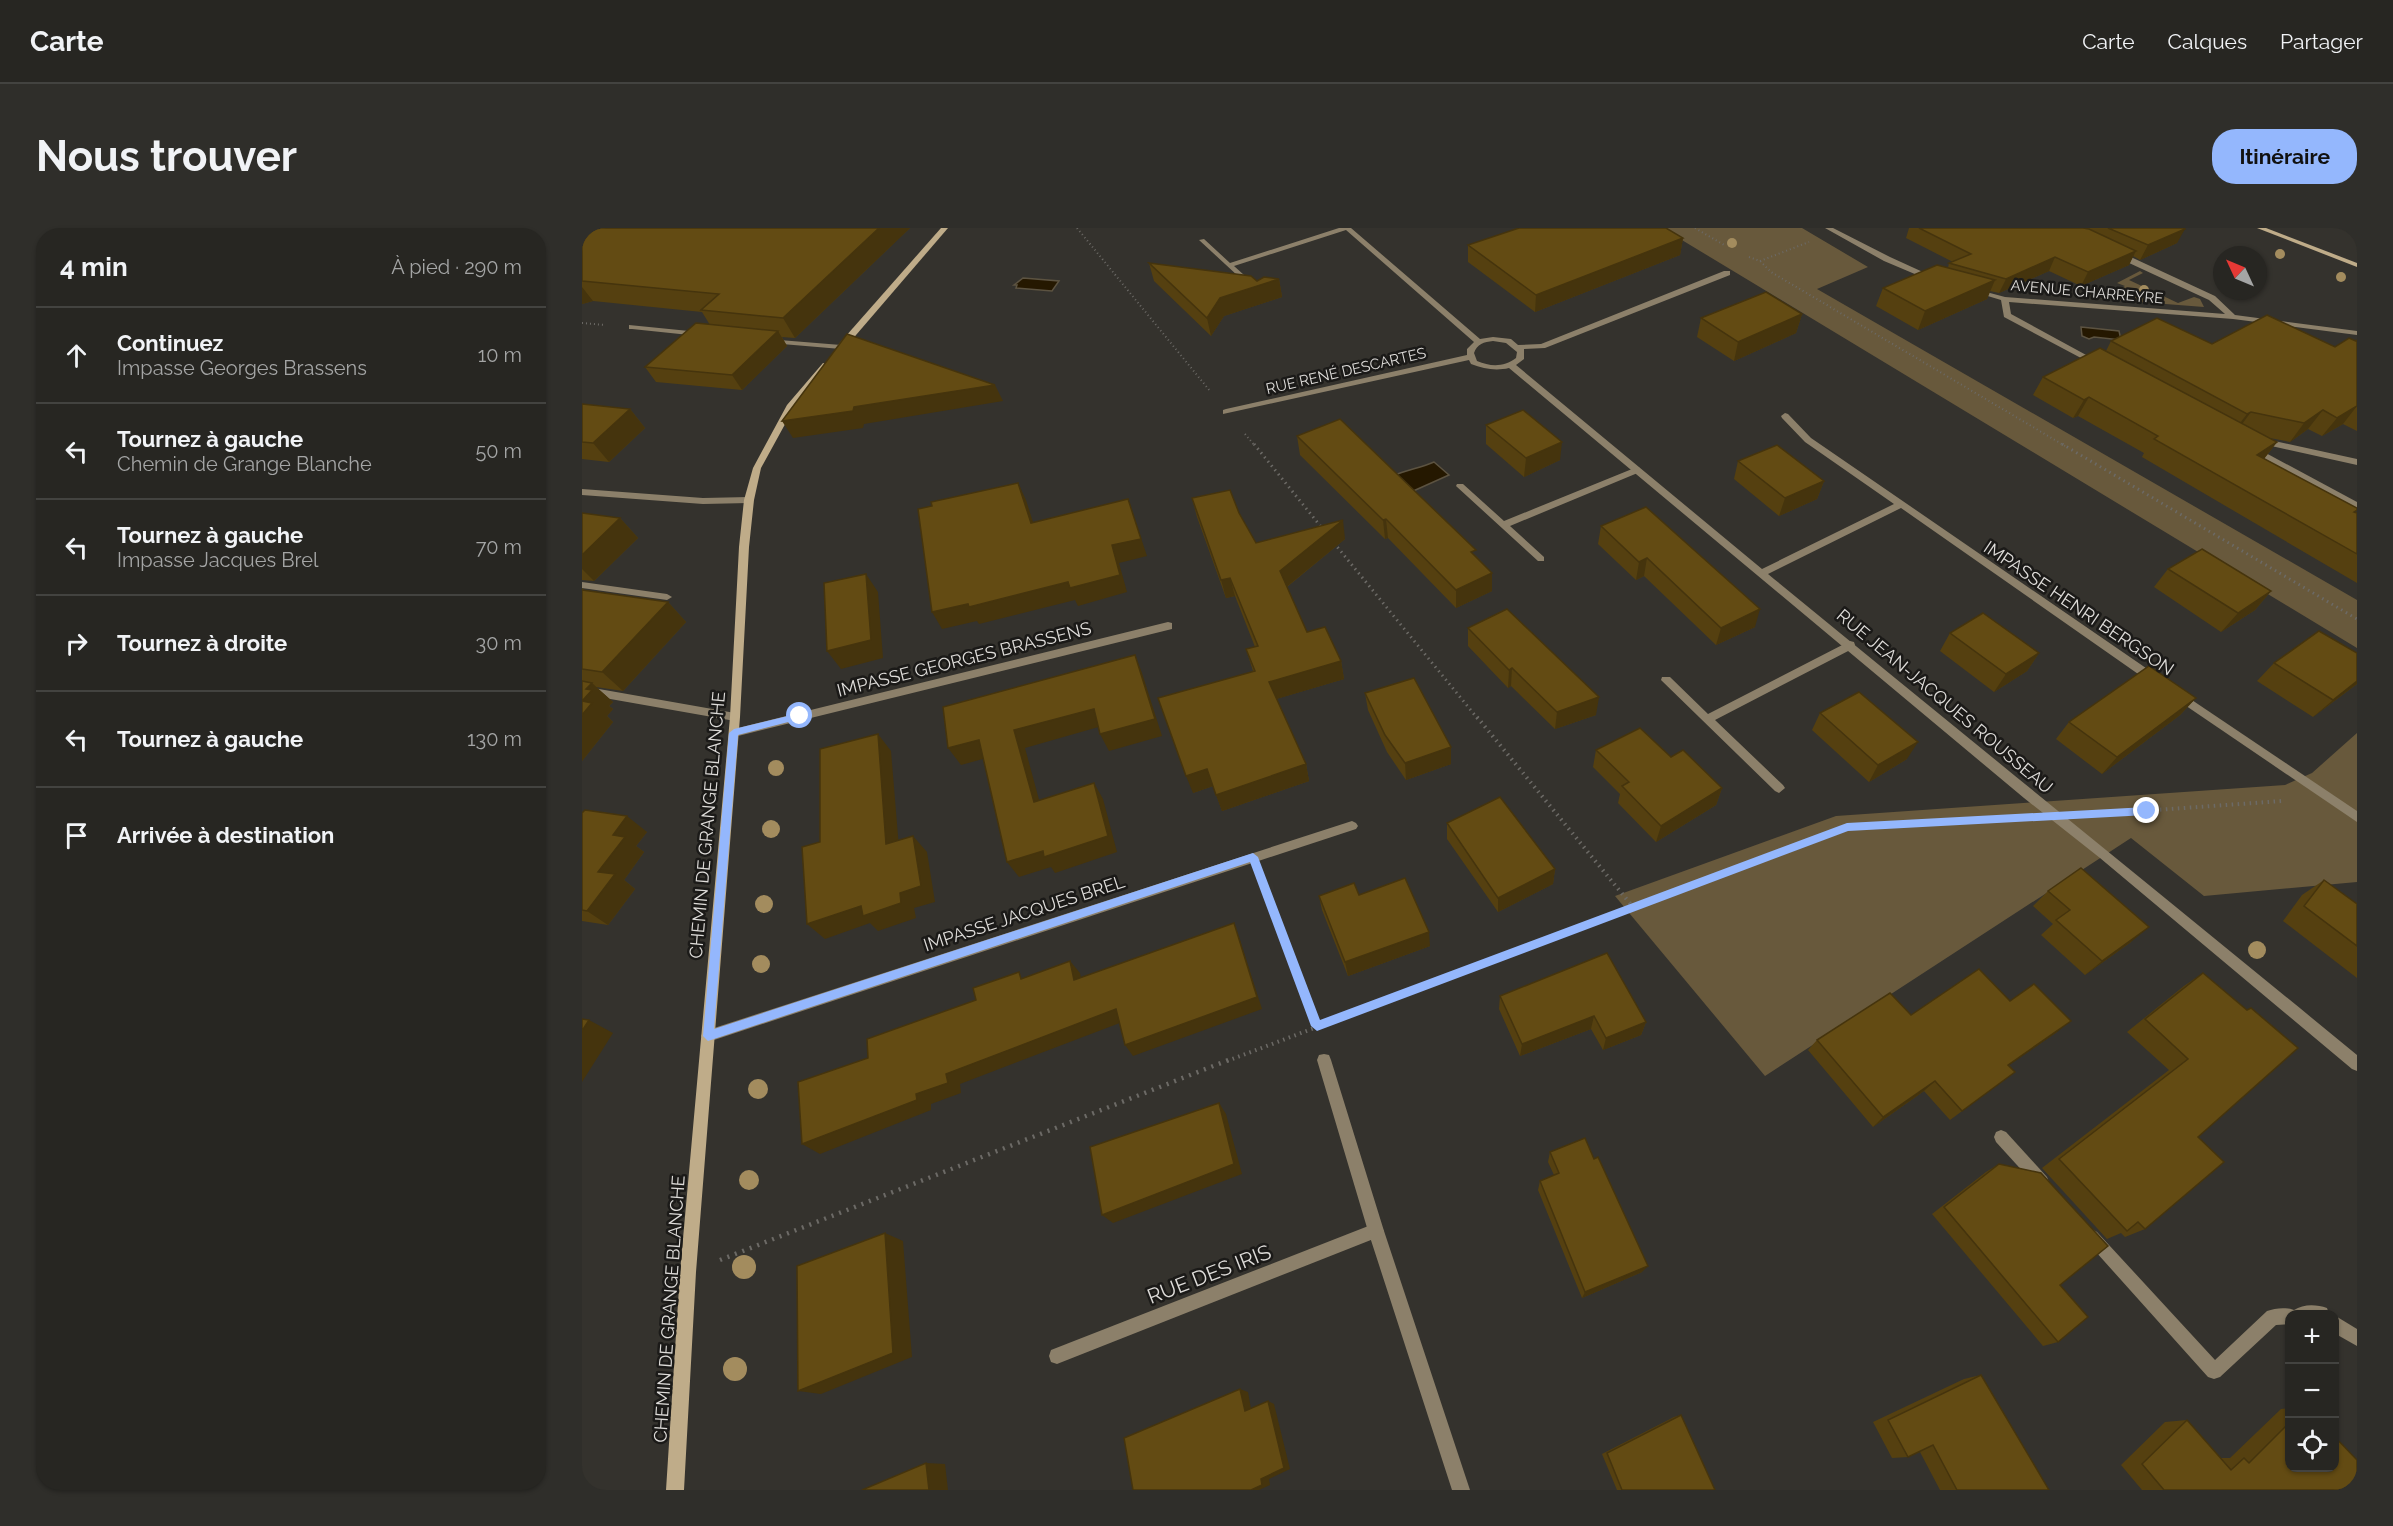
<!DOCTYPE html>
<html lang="fr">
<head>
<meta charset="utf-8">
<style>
  body { margin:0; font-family:Raleway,sans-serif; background:#2f2e2a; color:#f1f3f6 }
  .controls { position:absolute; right:18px; bottom:18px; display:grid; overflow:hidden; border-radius:12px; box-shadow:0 2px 4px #0004 }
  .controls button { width:54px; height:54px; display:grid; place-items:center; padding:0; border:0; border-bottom:2px solid #434340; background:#272622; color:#f1f3f6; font:30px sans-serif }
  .compass { position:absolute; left:1631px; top:18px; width:54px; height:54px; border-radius:50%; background:#272622; box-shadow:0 2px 4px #0004; rotate:314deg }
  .stop { position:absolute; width:18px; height:18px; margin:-14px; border:4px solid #94b7fd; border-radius:50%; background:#fff }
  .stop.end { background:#94b7fd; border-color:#fff; box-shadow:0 2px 6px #0008 }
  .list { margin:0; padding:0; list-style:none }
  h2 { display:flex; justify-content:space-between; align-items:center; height:78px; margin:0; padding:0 24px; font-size:26px }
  h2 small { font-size:20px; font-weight:400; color:#a4a5a5 }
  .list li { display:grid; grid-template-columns:39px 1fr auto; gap:18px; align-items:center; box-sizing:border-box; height:96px; padding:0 24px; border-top:2px solid #434340 }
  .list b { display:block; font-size:22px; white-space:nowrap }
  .list p { margin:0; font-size:20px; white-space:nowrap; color:#a4a5a5 }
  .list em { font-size:20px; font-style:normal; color:#a4a5a5 }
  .icon { flex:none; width:33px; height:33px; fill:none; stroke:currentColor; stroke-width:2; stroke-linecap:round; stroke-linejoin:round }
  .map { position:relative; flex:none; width:1775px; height:1262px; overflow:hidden; border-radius:24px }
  header { display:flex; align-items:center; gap:36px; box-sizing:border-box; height:84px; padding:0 30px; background:#272622; border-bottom:2px solid #434340 }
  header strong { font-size:28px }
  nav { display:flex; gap:33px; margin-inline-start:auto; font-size:21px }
  .intro { display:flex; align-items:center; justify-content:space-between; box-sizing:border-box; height:144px; padding:0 36px }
  h1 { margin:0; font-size:42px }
  .button { padding:15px 27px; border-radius:24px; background:#94b7fd; color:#111; font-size:21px; font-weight:700 }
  main { display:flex; gap:36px; padding:0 36px }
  aside { flex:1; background:#272622; border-radius:24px; box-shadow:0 2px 4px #0004 }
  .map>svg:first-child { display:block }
  .green { fill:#68593c }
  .water { fill:#251800; stroke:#5c5341; stroke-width:1.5 }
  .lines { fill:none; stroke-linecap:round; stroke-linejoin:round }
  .path-far3 { stroke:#6c6a66; stroke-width:2; stroke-dasharray:1 3; stroke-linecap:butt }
  .path-far2 { stroke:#6c6a66; stroke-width:3; stroke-dasharray:1.5 4; stroke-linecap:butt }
  .path-far1 { stroke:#6c6a66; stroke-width:4; stroke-dasharray:1.5 4.5; stroke-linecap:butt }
  .path { stroke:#6c6a66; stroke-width:4.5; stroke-dasharray:2 6; stroke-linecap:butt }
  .lane { fill:#8c806a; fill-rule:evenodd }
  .street { fill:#8c806a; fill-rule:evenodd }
  .secondary { fill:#bfac89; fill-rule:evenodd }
  .tree { fill:#a38c5e }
  .wall { fill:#554010 }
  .shaded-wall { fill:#45340d }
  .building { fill:#634b13; stroke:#45340d; stroke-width:1.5 }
  .route { fill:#94b7fd }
  .labels { text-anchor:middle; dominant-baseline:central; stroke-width:5; stroke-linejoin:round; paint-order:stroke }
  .far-street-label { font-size:15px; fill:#dedcd9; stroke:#1b1a18 }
  .street-label { font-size:18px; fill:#dedcd9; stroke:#1b1a18 }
  .near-street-label { font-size:21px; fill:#dedcd9; stroke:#1b1a18 }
</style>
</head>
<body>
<header>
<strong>Carte</strong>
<nav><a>Carte</a><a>Calques</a><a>Partager</a></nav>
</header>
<div class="intro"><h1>Nous trouver</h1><a class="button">Itinéraire</a></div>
<main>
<aside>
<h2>4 min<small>À pied · 290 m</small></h2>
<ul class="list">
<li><svg class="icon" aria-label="ahead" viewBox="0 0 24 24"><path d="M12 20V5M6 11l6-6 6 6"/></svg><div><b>Continuez</b><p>Impasse Georges Brassens</p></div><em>10 m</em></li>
<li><svg class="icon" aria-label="left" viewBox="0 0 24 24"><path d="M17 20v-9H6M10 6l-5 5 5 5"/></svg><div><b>Tournez à gauche</b><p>Chemin de Grange Blanche</p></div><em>50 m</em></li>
<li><svg class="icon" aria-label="left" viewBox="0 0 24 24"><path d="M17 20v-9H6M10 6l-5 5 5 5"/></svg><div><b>Tournez à gauche</b><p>Impasse Jacques Brel</p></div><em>70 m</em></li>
<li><svg class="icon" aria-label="right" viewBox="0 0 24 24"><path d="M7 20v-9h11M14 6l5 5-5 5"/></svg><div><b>Tournez à droite</b></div><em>30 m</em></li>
<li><svg class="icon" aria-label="left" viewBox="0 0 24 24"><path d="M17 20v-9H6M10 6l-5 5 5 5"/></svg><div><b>Tournez à gauche</b></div><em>130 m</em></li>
<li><svg class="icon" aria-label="arrive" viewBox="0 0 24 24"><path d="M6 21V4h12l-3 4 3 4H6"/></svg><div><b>Arrivée à destination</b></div></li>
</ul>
</aside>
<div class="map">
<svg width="1775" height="1262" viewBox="0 0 1775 1262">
  <rect width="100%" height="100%" fill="#34322d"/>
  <g class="green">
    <path d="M 1080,0 L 1220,0 L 1286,39 L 1235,61 L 1775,372 L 1775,420 Z"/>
    <path d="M 1558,43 L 1561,45 L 1547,52 L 1596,75 L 1612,69 L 1618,71 L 1622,79 L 1519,71 L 1543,58 L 1535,55 Z"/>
    <path d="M 1775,505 L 1775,654 L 1622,668 L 1549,610 L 1183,848 L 1033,668 L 1254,588 L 1703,557 L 1730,545 Z"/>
  </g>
  <g class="water">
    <path d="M 441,50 L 477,53 L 470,63 L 434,60 L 435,57 L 432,57 Z"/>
    <path d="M 1499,99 L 1537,103 L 1539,112 L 1512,109 L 1507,111 L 1500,108 Z"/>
    <path d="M 852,234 L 867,247 L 829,264 L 811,248 C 824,242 838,240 852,234 Z"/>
  </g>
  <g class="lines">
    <g class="path-far3">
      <path d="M 495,0 L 628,163"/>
      <path d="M 1113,0 L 1144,18"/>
      <path d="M 1167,29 L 1178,33 L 1189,44 L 1483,218"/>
      <path d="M 1178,33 L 1227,14"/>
      <path d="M 0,95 L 23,97"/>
      <path d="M 663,206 L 673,218"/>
    </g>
    <g class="path-far2">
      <path d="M 672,216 L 740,300"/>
      <path d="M 1480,216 L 1775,391"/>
      <path d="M 752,315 L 896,491"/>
    </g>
    <g class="path-far1">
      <path d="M 895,489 L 1051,679"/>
      <path d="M 1518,586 L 1700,573"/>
      <path d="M 681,656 L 734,798"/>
      <path d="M 645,833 L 1265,599 L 1427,591"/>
    </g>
    <path class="path" d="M 138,1032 L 649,831"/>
    <g class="lane">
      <path d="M 1055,239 L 1058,240 L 1058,244 L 928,298 L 962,329 L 962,333 L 956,333 L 874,258 L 875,256 L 881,256 L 922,293 Z"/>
      <path d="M 1268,413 L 1272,414 L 1273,417 L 1272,420 L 1133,492 L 1201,557 L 1203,560 L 1197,565 L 1193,563 L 1079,452 L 1080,449 L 1088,449 L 1126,486 Z"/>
      <path d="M 794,995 L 799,998 L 802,1003 L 799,1008 L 475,1136 L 469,1134 L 467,1128 L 469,1122 Z"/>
    </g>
    <g class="street">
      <path d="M 757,0 L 769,0 L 898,111 L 911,109 L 929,111 L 936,117 L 959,116 L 1142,43 L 1148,43 L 1148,47 L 963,120 L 942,121 L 942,131 L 934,137 L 1180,341 L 1312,276 L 1223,214 L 1200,190 L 1199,188 L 1203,185 L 1206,186 L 1229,210 L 1577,449 L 1578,452 L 1577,455 L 1569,455 L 1319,280 L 1186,346 C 1382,507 1579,666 1775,827 L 1775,843 L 1770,841 L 1518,630 L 1442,570 L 927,140 C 914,143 902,141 889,136 L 887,132 L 641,186 L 641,182 L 644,181 L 885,127 L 885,121 L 892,114 L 764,2 L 652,38 L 672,56 L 673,58 L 669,60 L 617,12 L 622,11 L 648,35 ZM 911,113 L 924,115 L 935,124 L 934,130 C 922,139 909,139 895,133 L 892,125 C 895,116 902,114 911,113 Z"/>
      <path d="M 1243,0 L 1251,0 L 1308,29 L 1354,50 L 1347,52 L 1302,33 Z"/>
      <path d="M 1532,24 L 1538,24 L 1633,68 L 1653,87 L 1775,103 L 1775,107 L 1651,91 L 1427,74 L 1429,86 L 1517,134 L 1518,136 L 1514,138 L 1422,89 L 1419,72 L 1389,63 L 1393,61 L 1423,69 L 1643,86 L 1627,72 L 1532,28 Z"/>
      <path d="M 47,97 L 117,104 L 121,106 L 117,108 L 50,101 L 47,101 Z"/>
      <path d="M 185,111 L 259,117 L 263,119 L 259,121 L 188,115 L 184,113 Z"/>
      <path d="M 1679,210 L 1775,231 L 1775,237 L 1676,215 L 1676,211 Z"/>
      <path d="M 1669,217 L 1775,274 L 1775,281 L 1666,222 L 1665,220 Z"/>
      <path d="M 0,261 L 121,270 L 167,269 L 172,272 L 167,275 L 121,276 L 0,267 Z"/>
      <path d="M 0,354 L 85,366 L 90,369 L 85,372 L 0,360 Z"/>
      <path d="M 586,394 L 590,395 L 590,401 L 152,509 L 147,505 L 152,501 Z"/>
      <path d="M 0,458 L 153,485 L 158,489 L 153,493 L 0,466 Z"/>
      <path d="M 1595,462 L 1775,583 L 1775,594 L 1591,469 L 1590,466 L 1591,463 Z"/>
      <path d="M 770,593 L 774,595 L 776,598 L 774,601 L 126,814 L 121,812 L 119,808 L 121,804 L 126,802 Z"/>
      <path d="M 742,826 L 747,827 L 749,832 L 802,1003 L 888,1262 L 870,1262 L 786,1003 L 735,832 L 737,827 Z"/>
      <path d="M 1419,902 L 1424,904 L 1465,949 L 1467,954 L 1465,959 L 1460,961 L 1455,959 L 1414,914 L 1412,909 L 1414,904 Z"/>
      <path d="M 1510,1001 L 1515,1004 L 1633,1132 L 1685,1083 C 1693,1080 1704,1079 1712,1082 C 1721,1076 1734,1076 1745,1080 L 1747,1086 L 1708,1086 L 1708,1096 L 1694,1097 L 1638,1149 L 1632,1151 L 1626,1149 L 1505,1014 L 1502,1009 L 1505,1004 Z"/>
      <path d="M 1752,1087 L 1775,1101 L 1775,1118 L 1752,1105 Z"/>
    </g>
    <g class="secondary">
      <path d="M 359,0 L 366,0 L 262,121 L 256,121 L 256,117 Z"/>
      <path d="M 1675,0 L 1684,0 L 1775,35 L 1775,39 Z"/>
      <path d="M 241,135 L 248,137 L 213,178 L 179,240 L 172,272 L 167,319 L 158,489 L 114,1044 L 102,1262 L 84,1262 L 98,1044 L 148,489 L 157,319 L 162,272 L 171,240 L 205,177 Z"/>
    </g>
  </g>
  <g class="tree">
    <circle cx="1150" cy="15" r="5"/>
    <circle cx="1698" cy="26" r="5"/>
    <circle cx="1759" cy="49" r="5"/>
    <circle cx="1562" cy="62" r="5"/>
    <circle cx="194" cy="540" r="8"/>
    <circle cx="189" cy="601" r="9"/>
    <circle cx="182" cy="676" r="9"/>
    <circle cx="1675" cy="722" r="9"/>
    <circle cx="179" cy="736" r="9"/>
    <circle cx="176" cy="861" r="10"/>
    <circle cx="167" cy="952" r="10"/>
    <circle cx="162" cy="1039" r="12"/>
    <circle cx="153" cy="1141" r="12"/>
  </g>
  <g class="wall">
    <path d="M 0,0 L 328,0 L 213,110 L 200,109 L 205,118 L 160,162 L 74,154 L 63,139 L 128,97 L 120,84 L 11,73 L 0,76 Z"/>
    <path d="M 1327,0 L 1602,0 L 1595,15 L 1558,32 L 1551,28 L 1547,37 L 1499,58 L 1467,43 L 1417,65 L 1408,63 L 1405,71 L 1336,102 L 1294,78 L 1301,60 L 1366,40 L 1367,35 L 1371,34 L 1324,10 Z"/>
    <path d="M 1101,10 L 1098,27 L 953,84 L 886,34 L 886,17 Z"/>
    <path d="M 567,35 L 675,53 L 697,51 L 700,69 L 642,88 L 629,108 L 572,53 Z"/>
    <path d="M 1220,86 L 1214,105 L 1152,133 L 1115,109 L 1119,90 Z"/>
    <path d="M 1775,112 L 1775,203 L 1761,196 L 1740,208 L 1726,201 L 1708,214 L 1688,210 L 1695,214 L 1682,231 L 1775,285 L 1775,355 L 1560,229 L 1562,225 L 1496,188 L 1491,190 L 1451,167 L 1461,149 L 1524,123 L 1529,113 L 1753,119 Z"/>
    <path d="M 0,176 L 48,181 L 63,200 L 27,234 L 0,231 Z"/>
    <path d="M 904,197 L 978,232 L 942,249 L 904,216 Z"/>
    <path d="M 715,208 L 894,328 L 910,345 L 910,363 L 874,380 L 806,310 L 803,311 L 718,227 Z"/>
    <path d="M 1156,233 L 1242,253 L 1235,271 L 1197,288 L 1152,251 Z"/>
    <path d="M 610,270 L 657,285 L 674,315 L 763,311 L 705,359 L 725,404 L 759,433 L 762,451 L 694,471 L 724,536 L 727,553 L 640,583 L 631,558 L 611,565 L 671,443 L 664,421 L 673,419 L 653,368 L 644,370 L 615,289 Z"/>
    <path d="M 0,285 L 38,290 L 56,310 L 12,353 L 0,352 Z"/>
    <path d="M 1019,298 L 1173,399 L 1134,417 L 1062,348 L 1054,352 L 1016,316 Z"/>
    <path d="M 1586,341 L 1689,363 L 1673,382 L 1639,404 L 1572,359 Z"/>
    <path d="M 0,360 L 2,362 L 86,374 L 104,394 L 41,463 L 14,459 L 31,474 L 27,478 L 31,481 L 25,488 L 31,494 L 0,533 Z"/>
    <path d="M 886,400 L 1014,487 L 973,501 L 929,458 L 926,460 L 886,418 Z"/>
    <path d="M 1368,405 L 1457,425 L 1445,443 L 1412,464 L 1358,423 Z"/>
    <path d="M 1692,435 L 1775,456 L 1731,489 L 1675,453 Z"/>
    <path d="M 783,465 L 869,519 L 869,536 L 824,552 L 805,524 L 786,482 Z"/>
    <path d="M 1614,470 L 1598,487 L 1520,546 L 1474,511 L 1487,494 Z"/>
    <path d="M 1238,485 L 1325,531 L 1287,554 L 1230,502 Z"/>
    <path d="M 1014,522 L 1089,529 L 1140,560 L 1134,577 L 1074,614 L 1036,575 L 1038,566 L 1011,539 Z"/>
    <path d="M 0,585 L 65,604 L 54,618 L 62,624 L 42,652 L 53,661 L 26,697 L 0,693 Z"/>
    <path d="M 865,595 L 973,641 L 971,656 L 916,684 L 865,611 Z"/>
    <path d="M 1742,652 L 1775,676 L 1775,750 L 1701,693 L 1720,667 Z"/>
    <path d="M 1466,663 L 1549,714 L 1503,747 L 1459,707 L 1471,696 L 1451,678 Z"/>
    <path d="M 777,667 L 848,718 L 766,748 L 740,682 L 737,668 Z"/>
    <path d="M 1621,745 L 1616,909 L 1563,1001 L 1543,1009 L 1539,1005 L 1525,1011 L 1460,940 L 1587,842 L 1545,804 L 1602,758 Z"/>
    <path d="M 918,768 L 1064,794 L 1059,807 L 1021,822 L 1009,801 L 938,828 L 917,781 Z"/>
    <path d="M 1428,773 L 1475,804 L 1427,837 L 1433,844 L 1368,892 L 1342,863 L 1291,899 L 1226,822 L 1235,812 L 1329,787 Z"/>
    <path d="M 968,924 L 1060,1044 L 1000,1070 L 956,962 L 958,953 L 972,947 L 966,934 Z"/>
    <path d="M 1417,936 L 1478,1057 L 1476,1114 L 1461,1118 L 1350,986 L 1404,944 Z"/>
    <path d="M 1399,1147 L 1467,1262 L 1358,1262 L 1338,1224 L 1326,1229 L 1310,1230 L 1291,1194 L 1382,1151 Z"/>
    <path d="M 1707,1180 L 1707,1239 L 1775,1262 L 1560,1262 L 1539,1237 L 1583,1194 L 1605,1192 L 1639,1230 L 1648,1230 L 1699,1181 Z"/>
    <path d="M 1099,1187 L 1133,1262 L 1035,1262 L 1020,1226 L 1092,1189 Z"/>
  </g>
  <g class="shaded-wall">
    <path d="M 297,0 L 328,0 L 213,110 L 201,90 Z"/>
    <path d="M 1603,1 L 1595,15 L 1558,32 L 1566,17 Z"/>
    <path d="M 1101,10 L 1098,27 L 953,84 L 954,67 Z"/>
    <path d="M 1554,23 L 1547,37 L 1499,58 L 1506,44 Z"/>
    <path d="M 1473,29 L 1467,43 L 1417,65 L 1424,51 Z"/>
    <path d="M 697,51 L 700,69 L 642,88 L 629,108 L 625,90 L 638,70 Z"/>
    <path d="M 1413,52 L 1405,71 L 1336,102 L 1343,83 Z"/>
    <path d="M 0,59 L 11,73 L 0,76 Z"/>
    <path d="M 1220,86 L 1214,105 L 1152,133 L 1156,114 Z"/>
    <path d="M 196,103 L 205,118 L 160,162 L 150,147 Z"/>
    <path d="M 413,157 L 421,173 L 282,196 L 281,200 L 211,210 L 200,193 L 272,179 Z"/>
    <path d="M 1507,169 L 1496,188 L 1491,190 L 1502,172 Z"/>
    <path d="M 1775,178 L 1761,196 L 1740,208 L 1755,190 Z"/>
    <path d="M 48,181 L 63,200 L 27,234 L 11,215 Z"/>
    <path d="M 1741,182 L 1726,201 L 1708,214 L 1722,195 Z"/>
    <path d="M 1669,184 L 1655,203 L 1651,204 L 1665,186 Z"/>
    <path d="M 980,214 L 978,232 L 942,249 L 944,230 Z"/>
    <path d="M 1695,214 L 1681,232 L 1675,227 Z"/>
    <path d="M 1242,253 L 1235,271 L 1197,288 L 1203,270 Z"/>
    <path d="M 436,255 L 444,272 L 457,313 L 449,295 Z"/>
    <path d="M 546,271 L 565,328 L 537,335 L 545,364 L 496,378 L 493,372 L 397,396 L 395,393 L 360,401 L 350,384 L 486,354 L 530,317 Z"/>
    <path d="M 38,290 L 56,310 L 12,353 L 0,341 L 0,327 Z"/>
    <path d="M 804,291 L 806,310 L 803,311 L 801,292 Z"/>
    <path d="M 761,292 L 763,311 L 702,361 L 698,343 Z"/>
    <path d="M 1065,330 L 1062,348 L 1054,352 L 1057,334 Z"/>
    <path d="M 910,345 L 910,363 L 874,380 L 874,362 Z"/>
    <path d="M 284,346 L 296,364 L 301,430 L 259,441 L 245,423 Z"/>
    <path d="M 648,350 L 653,368 L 644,370 L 639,352 Z"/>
    <path d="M 1689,363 L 1673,382 L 1639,404 L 1656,385 Z"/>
    <path d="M 86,374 L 104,394 L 41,463 L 20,444 Z"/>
    <path d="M 1178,381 L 1173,399 L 1134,417 L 1139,400 Z"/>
    <path d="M 1457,425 L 1445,443 L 1412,464 L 1424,446 Z"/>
    <path d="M 553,427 L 560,445 L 580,508 L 527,523 L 518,506 Z"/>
    <path d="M 759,433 L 762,451 L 691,472 L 687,454 Z"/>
    <path d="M 930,440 L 929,458 L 926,460 L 927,442 Z"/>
    <path d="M 1775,453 L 1775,456 L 1731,489 L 1751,472 Z"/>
    <path d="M 10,455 L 31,474 L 27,478 L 31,481 L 25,488 L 31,494 L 0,533 L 0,473 L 4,461 Z"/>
    <path d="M 1017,469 L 1014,487 L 973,501 L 975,484 Z"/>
    <path d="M 1614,470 L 1598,487 L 1520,546 L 1535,529 Z"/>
    <path d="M 512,481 L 520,498 L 443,520 L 462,590 L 452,574 L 432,502 Z"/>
    <path d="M 296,506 L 309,523 L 318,632 L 304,616 Z"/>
    <path d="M 397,512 L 408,529 L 379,537 L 366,520 Z"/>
    <path d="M 1336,514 L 1325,531 L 1287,554 L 1296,537 Z"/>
    <path d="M 869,519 L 869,536 L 824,552 L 823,535 Z"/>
    <path d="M 724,536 L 727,553 L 640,583 L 634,567 Z"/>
    <path d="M 625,541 L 631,558 L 611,565 L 604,548 Z"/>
    <path d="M 512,555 L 521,571 L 535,624 L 473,645 L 469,639 L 437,649 L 425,634 Z"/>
    <path d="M 1140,560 L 1134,577 L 1074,614 L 1079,598 Z"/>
    <path d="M 45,588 L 65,604 L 54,618 L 62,624 L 42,652 L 53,661 L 26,697 L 5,683 L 16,644 L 31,607 Z"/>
    <path d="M 331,608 L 345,624 L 353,674 L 332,680 L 334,690 L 296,703 L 288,695 L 243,711 L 225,696 L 318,665 Z"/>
    <path d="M 973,641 L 971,656 L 916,684 L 916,670 Z"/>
    <path d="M 652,695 L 657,709 L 680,781 L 551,828 L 543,817 Z"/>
    <path d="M 1567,699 L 1549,714 L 1503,747 L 1520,733 Z"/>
    <path d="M 847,704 L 848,718 L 766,748 L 763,734 Z"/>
    <path d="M 488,733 L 498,745 L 502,764 L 492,752 Z"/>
    <path d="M 534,781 L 543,793 L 378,856 L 379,865 L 349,876 L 349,882 L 238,926 L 220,916 L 334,866 L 364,846 Z"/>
    <path d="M 1012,788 L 1009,801 L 938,828 L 940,816 Z"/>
    <path d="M 7,792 L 31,805 L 0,854 L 0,803 Z"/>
    <path d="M 1489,793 L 1475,804 L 1413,847 L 1426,837 Z"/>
    <path d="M 1064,794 L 1059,807 L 1021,822 L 1024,810 Z"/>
    <path d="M 1353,853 L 1342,863 L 1291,899 L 1301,889 Z"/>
    <path d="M 637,875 L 644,886 L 660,946 L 531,995 L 520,987 Z"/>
    <path d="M 303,1005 L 321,1013 L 330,1129 L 239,1166 L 216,1163 Z"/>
    <path d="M 1066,1038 L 1060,1044 L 1000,1070 L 1003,1064 Z"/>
    <path d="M 658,1161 L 666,1164 L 670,1186 L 663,1183 Z"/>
    <path d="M 686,1173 L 692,1176 L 708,1241 L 687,1251 L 688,1257 L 677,1262 L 669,1262 L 679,1251 Z"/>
    <path d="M 344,1235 L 363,1236 L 366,1262 L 347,1262 Z"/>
  </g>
  <g class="building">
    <path d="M 0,0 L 297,0 L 201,90 L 119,82 L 137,66 L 0,53 Z"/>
    <path d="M 937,0 L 1084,0 L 1101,10 L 954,67 L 886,17 Z"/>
    <path d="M 1337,0 L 1501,0 L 1507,1 L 1554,23 L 1506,44 L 1473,29 L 1424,51 L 1367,35 L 1389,26 Z"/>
    <path d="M 1526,0 L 1602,0 L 1603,1 L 1566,17 Z"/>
    <path d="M 567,35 L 669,48 L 675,53 L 682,49 L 697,51 L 638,70 L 625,90 Z"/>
    <path d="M 1355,37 L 1413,52 L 1343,83 L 1301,60 Z"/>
    <path d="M 1184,64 L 1220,86 L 1156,114 L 1119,90 Z"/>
    <path d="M 1685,87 L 1753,119 L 1767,110 L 1774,113 L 1775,112 L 1775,178 L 1755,190 L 1741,182 L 1722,195 L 1669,184 L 1665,186 L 1529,113 L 1575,90 L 1630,116 Z"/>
    <path d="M 114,95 L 196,103 L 150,147 L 63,139 Z"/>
    <path d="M 265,106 L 413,157 L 272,179 L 271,183 L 200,193 Z"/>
    <path d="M 1518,120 L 1695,214 L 1675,227 L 1775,280 L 1775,282 L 1772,284 L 1775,285 L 1775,326 L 1572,211 L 1576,208 L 1507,169 L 1502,172 L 1461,149 Z"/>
    <path d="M 0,176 L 48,181 L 11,215 L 0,214 Z"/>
    <path d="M 941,182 L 980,214 L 944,230 L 904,197 Z"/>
    <path d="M 758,191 L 894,322 L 889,324 L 910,345 L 874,362 L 804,291 L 801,292 L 715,208 Z"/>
    <path d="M 1195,217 L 1242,253 L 1203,270 L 1156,233 Z"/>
    <path d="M 436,255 L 449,295 L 546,271 L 559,311 L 530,317 L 538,347 L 488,360 L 486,354 L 387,379 L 386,376 L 350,384 L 336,281 L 350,278 L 349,274 Z"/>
    <path d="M 648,262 L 657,285 L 674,315 L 761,292 L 698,343 L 725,404 L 743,399 L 759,433 L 687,454 L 724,536 L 634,567 L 625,541 L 604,548 L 576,470 L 673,443 L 664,421 L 676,418 L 648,350 L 639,352 L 610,270 Z"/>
    <path d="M 1064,279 L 1178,381 L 1139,400 L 1065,330 L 1057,334 L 1019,298 Z"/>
    <path d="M 0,285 L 38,290 L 0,327 Z"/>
    <path d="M 1620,321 L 1689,363 L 1656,385 L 1586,341 Z"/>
    <path d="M 284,346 L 289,412 L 245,423 L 242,355 Z"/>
    <path d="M 0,362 L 86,374 L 20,444 L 0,441 Z"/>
    <path d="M 925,381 L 1017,469 L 975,484 L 930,440 L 927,442 L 886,400 Z"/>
    <path d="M 1401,385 L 1457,425 L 1424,446 L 1368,405 Z"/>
    <path d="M 1737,403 L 1775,425 L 1775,453 L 1751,472 L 1692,435 Z"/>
    <path d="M 553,427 L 573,491 L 518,506 L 512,481 L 432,502 L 452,574 L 512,555 L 526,608 L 462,629 L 461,623 L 425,634 L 397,512 L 366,520 L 361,479 Z"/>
    <path d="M 1567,438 L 1614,470 L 1535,529 L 1487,494 Z"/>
    <path d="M 832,450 L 869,519 L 823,535 L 803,507 L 783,465 Z"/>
    <path d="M 0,453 L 10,455 L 4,461 L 10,462 L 0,473 Z"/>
    <path d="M 1277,464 L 1336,514 L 1296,537 L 1238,485 Z"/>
    <path d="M 0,473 L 10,475 L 0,487 Z"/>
    <path d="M 1058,500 L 1089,529 L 1101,522 L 1140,560 L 1079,598 L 1040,558 L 1047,554 L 1014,522 Z"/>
    <path d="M 296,506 L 304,616 L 331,608 L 339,658 L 318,665 L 319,675 L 281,688 L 279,678 L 225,696 L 220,619 L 238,614 L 238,521 Z"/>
    <path d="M 918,569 L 973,641 L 916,670 L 865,595 Z"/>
    <path d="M 3,582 L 45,588 L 31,607 L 43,609 L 16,644 L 33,646 L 5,683 L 0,682 L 0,585 Z"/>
    <path d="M 1499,640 L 1567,699 L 1520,733 L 1474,692 L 1488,682 L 1466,663 Z"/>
    <path d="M 823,650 L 847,704 L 763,734 L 737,668 L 772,655 L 777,667 Z"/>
    <path d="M 1742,652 L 1775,676 L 1775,718 L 1722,678 Z"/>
    <path d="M 652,695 L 675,769 L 543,817 L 534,781 L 364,846 L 366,855 L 334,866 L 335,872 L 220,916 L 216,854 L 286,830 L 285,811 L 394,772 L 391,760 L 437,744 L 439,751 L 488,733 L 492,752 Z"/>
    <path d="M 1025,725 L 1064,794 L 1024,810 L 1012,788 L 940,816 L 918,768 Z"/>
    <path d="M 1397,741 L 1428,773 L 1452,756 L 1489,793 L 1426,837 L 1433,844 L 1380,883 L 1353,853 L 1301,889 L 1235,812 L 1308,765 L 1329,787 Z"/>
    <path d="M 1621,745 L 1665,782 L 1669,780 L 1716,820 L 1616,909 L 1642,934 L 1563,1001 L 1556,994 L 1545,1003 L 1477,931 L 1606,831 L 1563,791 Z"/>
    <path d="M 0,791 L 7,792 L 0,803 Z"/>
    <path d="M 637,875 L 652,936 L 520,987 L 508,919 Z"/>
    <path d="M 1003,910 L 1012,931 L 1016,929 L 1066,1038 L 1003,1064 L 958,953 L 977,945 L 968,924 Z"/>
    <path d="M 1417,936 L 1459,945 L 1526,1018 L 1478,1057 L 1506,1089 L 1476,1114 L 1362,979 Z"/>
    <path d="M 303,1005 L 311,1125 L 216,1163 L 215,1038 Z"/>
    <path d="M 1399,1147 L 1467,1262 L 1375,1262 L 1351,1217 L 1326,1229 L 1306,1192 Z"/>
    <path d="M 658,1161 L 663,1183 L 686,1173 L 702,1240 L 679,1251 L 680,1257 L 669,1262 L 551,1262 L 542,1210 Z"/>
    <path d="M 1099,1187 L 1133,1262 L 1040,1262 L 1025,1225 Z"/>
    <path d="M 1605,1192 L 1649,1242 L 1662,1230 L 1667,1235 L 1707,1195 L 1707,1239 L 1752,1239 L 1752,1208 L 1775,1232 L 1775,1262 L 1582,1262 L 1560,1236 Z"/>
    <path d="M 344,1235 L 347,1262 L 280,1262 Z"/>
  </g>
  <path class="route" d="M 218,485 L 223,488 L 222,490 L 156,507 L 132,801 L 671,625 L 676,629 L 738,792 L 1265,595 L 1565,579 L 1570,583 L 1565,587 L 1266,603 L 735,803 L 729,798 L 668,634 L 126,813 L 121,808 L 147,505 L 152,501 Z"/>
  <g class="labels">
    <g class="far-street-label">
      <text transform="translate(1505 64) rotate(5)">AVENUE CHARREYRE</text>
      <text transform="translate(764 143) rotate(-13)">RUE RENÉ DESCARTES</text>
    </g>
    <g class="street-label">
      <text transform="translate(1497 380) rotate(34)">IMPASSE HENRI BERGSON</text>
      <text transform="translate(382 431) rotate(-14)">IMPASSE GEORGES BRASSENS</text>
      <text transform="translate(1363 473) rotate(40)">RUE JEAN-JACQUES ROUSSEAU</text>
      <text transform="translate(125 597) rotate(-85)">CHEMIN DE GRANGE BLANCHE</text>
      <text transform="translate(442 685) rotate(-18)">IMPASSE JACQUES BREL</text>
      <text transform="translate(87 1081) rotate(-86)">CHEMIN DE GRANGE BLANCHE</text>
    </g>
    <g class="near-street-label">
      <text transform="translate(627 1046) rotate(-21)">RUE DES IRIS</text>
    </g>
  </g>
</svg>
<div class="controls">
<button>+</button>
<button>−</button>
<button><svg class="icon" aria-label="locate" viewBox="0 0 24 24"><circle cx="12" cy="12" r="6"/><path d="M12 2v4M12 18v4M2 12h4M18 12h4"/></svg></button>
</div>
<svg class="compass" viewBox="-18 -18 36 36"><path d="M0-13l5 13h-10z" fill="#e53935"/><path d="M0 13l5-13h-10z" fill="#a4a5a5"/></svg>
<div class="stop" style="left:218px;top:488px"></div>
<div class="stop end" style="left:1565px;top:583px"></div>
</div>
</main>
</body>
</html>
